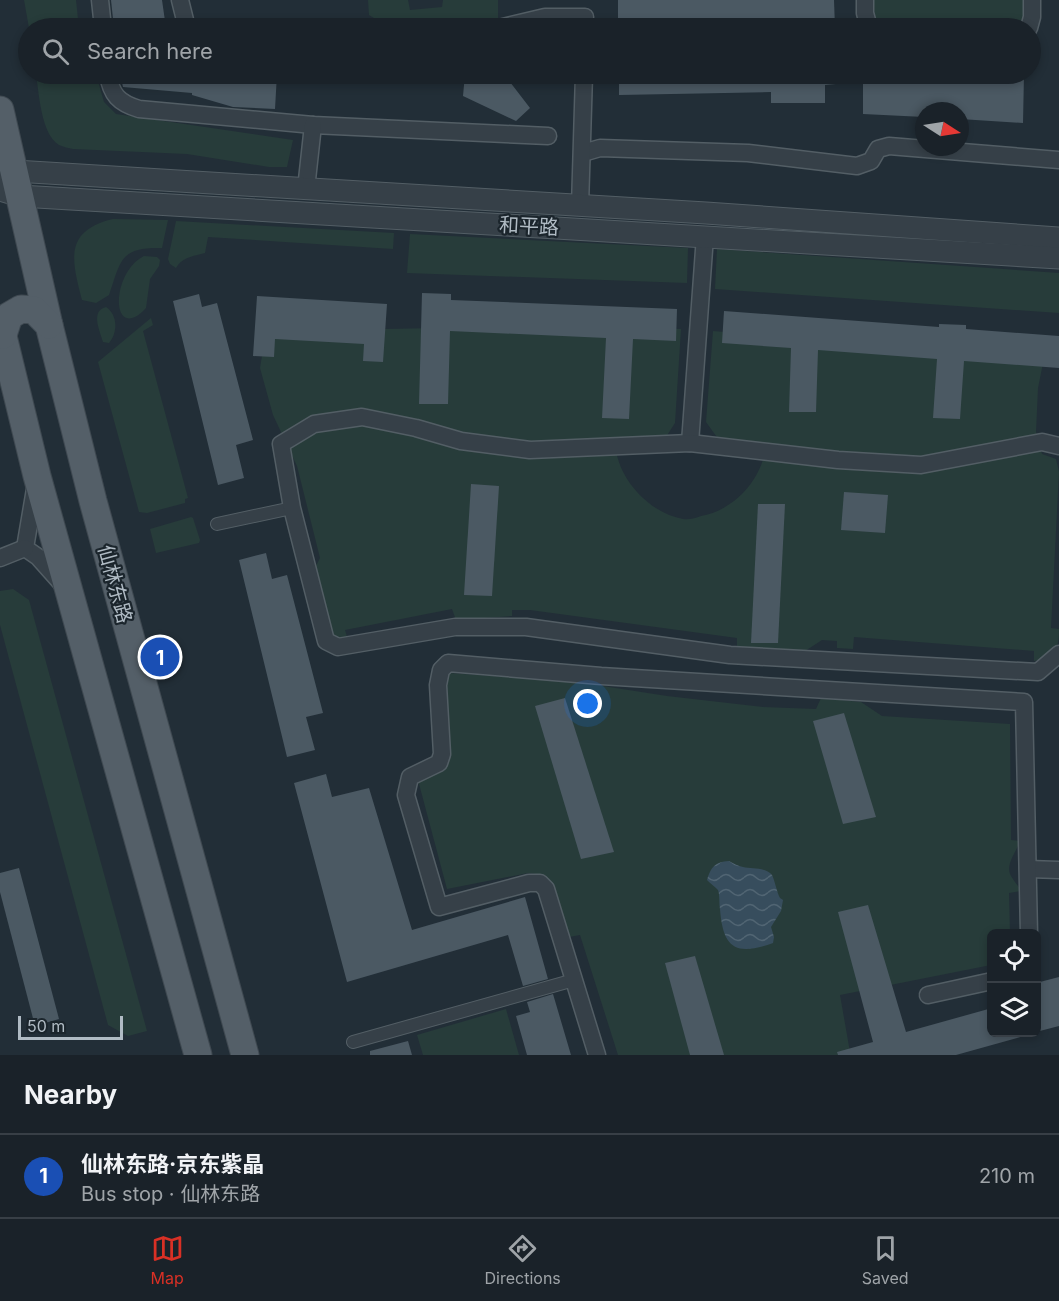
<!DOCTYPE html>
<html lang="en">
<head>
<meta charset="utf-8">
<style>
  body { margin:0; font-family:Inter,"Noto Sans SC",sans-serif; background:#272f35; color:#f1f3f6 }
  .controls { position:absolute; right:18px; bottom:18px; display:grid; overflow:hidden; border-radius:9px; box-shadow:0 3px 9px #0003 }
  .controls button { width:54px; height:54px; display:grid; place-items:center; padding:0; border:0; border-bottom:2px solid #383f46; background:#1a2229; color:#f1f3f6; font:30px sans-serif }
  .compass { position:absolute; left:915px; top:102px; width:54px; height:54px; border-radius:50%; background:#1a2229; box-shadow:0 3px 9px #0003; rotate:102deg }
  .scale { position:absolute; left:18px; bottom:15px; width:105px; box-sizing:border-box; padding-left:6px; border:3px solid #b0bbc4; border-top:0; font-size:16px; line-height:21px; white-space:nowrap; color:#b0bbc4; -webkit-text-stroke:4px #1b252c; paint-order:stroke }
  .you { position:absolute; left:588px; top:704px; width:21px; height:21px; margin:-15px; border:4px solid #fff; border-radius:50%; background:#1a73e8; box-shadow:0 0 0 9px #1a73e833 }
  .badge { display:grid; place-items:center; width:39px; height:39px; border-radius:50%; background:#d93025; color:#fff; font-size:20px; font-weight:700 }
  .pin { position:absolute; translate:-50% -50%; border:3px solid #fff; box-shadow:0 2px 6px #0006 }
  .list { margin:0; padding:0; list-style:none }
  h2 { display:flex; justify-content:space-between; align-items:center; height:78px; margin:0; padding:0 24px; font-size:26px }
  h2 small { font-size:20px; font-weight:400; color:#9fa4a8 }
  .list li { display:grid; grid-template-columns:39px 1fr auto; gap:18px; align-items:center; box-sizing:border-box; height:84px; padding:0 24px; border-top:2px solid #383f46 }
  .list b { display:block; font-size:22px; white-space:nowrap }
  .list p { margin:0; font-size:20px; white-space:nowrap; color:#9fa4a8 }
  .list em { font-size:20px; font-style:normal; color:#9fa4a8 }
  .icon { flex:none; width:33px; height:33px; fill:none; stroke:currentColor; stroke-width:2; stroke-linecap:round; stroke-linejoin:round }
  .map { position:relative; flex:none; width:1059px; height:1055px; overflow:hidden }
  .search { position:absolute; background:#1a2229; box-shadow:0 3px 9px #0003; left:18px; right:18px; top:18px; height:66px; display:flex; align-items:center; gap:15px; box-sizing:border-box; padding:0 21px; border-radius:33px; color:#9fa4a8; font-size:22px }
  .sheet { height:162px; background:#1a2229 }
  nav { display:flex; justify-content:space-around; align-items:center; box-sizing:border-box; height:84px; border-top:2px solid #383f46; background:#1a2229; font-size:16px; color:#9fa4a8 }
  nav a { display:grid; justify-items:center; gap:3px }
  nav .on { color:#d93025 }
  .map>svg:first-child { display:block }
  .green { fill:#273c3a }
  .water { fill:url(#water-waves) }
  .building { fill:#4b5963 }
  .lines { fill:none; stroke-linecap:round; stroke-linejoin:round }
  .pedestrian-casing { stroke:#535e65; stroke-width:14 }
  .minor-casing { stroke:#535e65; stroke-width:19 }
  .tertiary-casing { stroke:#535e65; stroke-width:23 }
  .primary-casing { stroke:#3f4951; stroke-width:29 }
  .pedestrian { stroke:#364048; stroke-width:12 }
  .minor { stroke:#364048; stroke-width:16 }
  .tertiary { stroke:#364048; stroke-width:21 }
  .primary { stroke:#545f68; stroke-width:27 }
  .labels { text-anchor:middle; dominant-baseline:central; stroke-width:4.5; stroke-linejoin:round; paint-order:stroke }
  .street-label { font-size:20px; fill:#b0bbc4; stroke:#1b252c }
</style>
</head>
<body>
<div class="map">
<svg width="1059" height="1055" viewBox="0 0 1059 1055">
  <defs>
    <pattern id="water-waves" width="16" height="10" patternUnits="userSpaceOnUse" patternTransform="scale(1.5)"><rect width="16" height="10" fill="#374d5d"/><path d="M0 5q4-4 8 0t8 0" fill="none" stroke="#516573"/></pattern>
  </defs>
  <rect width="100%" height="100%" fill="#222e37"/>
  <g class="green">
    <path d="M 24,0 L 76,0 L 79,28 L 29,28 Z"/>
    <path d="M 368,0 L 408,0 L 410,10 L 442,7 L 443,0 L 498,0 L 498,20 L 464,28 L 386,28 L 384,24 L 369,15 Z"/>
    <path d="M 874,0 L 1028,0 L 1021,28 L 884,28 C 874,21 874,12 874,0 Z"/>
    <path d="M 36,74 L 96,74 L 104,102 L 116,114 L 293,140 L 287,167 L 269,167 L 187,154 L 73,149 C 69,148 63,147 59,145 C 41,134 39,93 36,74 Z"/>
    <path d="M 113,219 L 168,220 L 162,248 C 120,247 121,260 109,295 L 96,303 L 82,300 C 72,261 63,231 113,219 Z"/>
    <path d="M 176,221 L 394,233 L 393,249 L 208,237 L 205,253 C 194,256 182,257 176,268 L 170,264 L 168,259 Z"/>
    <path d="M 410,234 L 688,248 L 687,283 L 407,273 Z"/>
    <path d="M 717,249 L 1059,273 L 1059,313 L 715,289 Z"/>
    <path d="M 144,256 L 157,257 L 160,260 L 159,266 L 150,279 L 146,308 C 143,311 139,315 135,317 C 111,328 114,271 144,256 Z"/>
    <path d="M 106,307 C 118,315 118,333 109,343 L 103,342 C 100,331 90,311 106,307 Z"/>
    <path d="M 151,318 L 153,325 L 143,331 L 188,498 L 185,499 L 185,503 L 147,513 L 139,512 L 98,362 Z"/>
    <path d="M 442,328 L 681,329 L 675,423 L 666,437 L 617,441 C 617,447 616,454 618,459 C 626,487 654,514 683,519 C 689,520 696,518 701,516 C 735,510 762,479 766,446 L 719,440 L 706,422 L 713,331 L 1044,358 L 1038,388 L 1036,432 L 1042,454 L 1056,459 L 1059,472 L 1051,628 L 1059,629 C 1059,650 1055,657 1034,661 L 1034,651 L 854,637 L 853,649 L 837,648 L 837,641 L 822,640 L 799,655 L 737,649 L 737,638 L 530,610 L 512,610 L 512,616 L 456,620 L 452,609 L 345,630 L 348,640 L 338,640 L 331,634 L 315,568 L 320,558 L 297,466 L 273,415 L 260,368 L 266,331 Z"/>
    <path d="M 191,517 L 193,518 L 200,540 L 199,543 L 156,553 L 150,529 Z"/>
    <path d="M 13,589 L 29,600 L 147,1031 L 128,1036 L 108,1025 L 0,625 L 0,591 Z"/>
    <path d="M 449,673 L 577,682 L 667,696 L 763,707 L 816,709 L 821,698 L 861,702 L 882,716 L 1010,724 L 1011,840 L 1020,841 C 1017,851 1006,863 1010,874 C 1012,879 1018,885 1021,891 L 1009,893 L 1010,933 L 992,934 L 991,965 L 840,995 L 850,1052 L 841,1055 L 618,1055 L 580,935 L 569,937 L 553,884 L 544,875 L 528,873 L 447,889 L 418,780 L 441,769 L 445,679 Z"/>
    <path d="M 506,1009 L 519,1055 L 423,1055 L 417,1035 Z"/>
  </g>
  <path class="water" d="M 729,861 C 733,863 738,866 743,867 C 751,869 766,867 772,875 C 774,878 777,893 780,898 L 783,900 L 781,911 L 771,927 L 774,937 L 773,943 C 736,956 723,949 720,909 C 719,904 720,895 718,890 C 715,887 710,883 707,880 C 711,867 715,862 729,861 Z"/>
  <g class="building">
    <path d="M 111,0 L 162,0 L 166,28 L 114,28 Z"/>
    <path d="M 618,0 L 834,0 L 835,28 L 618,28 Z"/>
    <path d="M 120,74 L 277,74 L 275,109 L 233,107 L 192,95 L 192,93 L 123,87 Z"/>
    <path d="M 465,74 L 518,74 L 510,82 L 530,108 L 516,121 L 463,96 Z"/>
    <path d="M 619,74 L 836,74 L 836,84 L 825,85 L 825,103 L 771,103 L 771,92 L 619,95 Z"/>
    <path d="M 863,74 L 1024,74 L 1023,123 L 960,119 L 960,111 L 924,111 L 924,117 L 863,114 Z"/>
    <path d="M 422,293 L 451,294 L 451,300 L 677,309 L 676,341 L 633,339 L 629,419 L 602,418 L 606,338 L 450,331 L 448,404 L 419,404 Z"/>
    <path d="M 199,294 L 202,307 L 217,303 L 253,440 L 236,445 L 244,478 L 218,485 L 173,301 Z"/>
    <path d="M 257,296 L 387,304 L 383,362 L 363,361 L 364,344 L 275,339 L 274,357 L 253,356 Z"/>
    <path d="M 724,311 L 939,327 L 939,324 L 966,325 L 966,329 L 1059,336 L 1059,368 L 964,361 L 960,419 L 933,418 L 937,359 L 818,350 L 816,412 L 789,412 L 791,348 L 722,343 Z"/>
    <path d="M 471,484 L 499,486 L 492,596 L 464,595 Z"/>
    <path d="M 844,492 L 888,495 L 885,533 L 841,530 Z"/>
    <path d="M 758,504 L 785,504 L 778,643 L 751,643 Z"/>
    <path d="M 266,553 L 272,579 L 287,575 L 323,713 L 306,717 L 315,750 L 287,757 L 239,560 Z"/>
    <path d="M 565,698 L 614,852 L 581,859 L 535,706 Z"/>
    <path d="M 844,713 L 876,817 L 843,824 L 813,721 Z"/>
    <path d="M 326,774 L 332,797 L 369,788 L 412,930 L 525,897 L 548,979 L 523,986 L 508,935 L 347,982 L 294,783 Z"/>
    <path d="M 19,868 L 59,1019 L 35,1026 L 0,892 L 0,873 Z"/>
    <path d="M 868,905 L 906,1032 L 992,1008 L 992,1032 L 1023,1032 L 1024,1036 L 956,1055 L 838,1055 L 837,1052 L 873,1042 L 838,912 Z"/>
    <path d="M 695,956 L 724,1055 L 690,1055 L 665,963 Z"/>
    <path d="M 1059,977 L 1059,1026 L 1036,1032 L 1036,983 Z"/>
    <path d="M 553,994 L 571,1055 L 527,1055 L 516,1016 L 530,1012 L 527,1002 Z"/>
    <path d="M 408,1041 L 412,1055 L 370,1055 L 370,1051 Z"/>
  </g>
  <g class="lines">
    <g class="pedestrian-casing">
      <g id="pedestrian">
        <path d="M 217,524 L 292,508"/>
        <path d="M 353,1042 L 574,980"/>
      </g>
    </g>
    <g class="minor-casing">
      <g id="minor">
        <path d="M 100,0 L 103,28"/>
        <path d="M 180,0 L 187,28"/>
        <path d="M 865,0 L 865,13 L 869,28"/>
        <path d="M 499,28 L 545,17 L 585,17"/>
        <path d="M 1029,28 L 1032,17 L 1032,0"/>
        <path d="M 108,74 C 111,95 119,103 139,109 L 313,125 L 548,136"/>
        <path d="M 583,153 L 600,148 L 748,153 L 857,166 L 871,161 L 878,149 L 889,146 L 1059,160"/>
        <path d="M 306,189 L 313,125"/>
        <path d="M 580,206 L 584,74"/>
        <path d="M 690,443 L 705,236"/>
        <path d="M 1059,446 L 1042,442 L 921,465 L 838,460 L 690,443 L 530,450 L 461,441 L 416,428 L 362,417 L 314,424 L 281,444 L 292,508 L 326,641 L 338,647 L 455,627 L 526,627 L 730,655 L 1038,672 L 1059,654"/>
        <path d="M 35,489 L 25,548 L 38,557 L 62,584"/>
        <path d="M 0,558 L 25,548"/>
        <path d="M 1028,869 L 1059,870"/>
        <path d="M 928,995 L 992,981"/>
        <path d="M 597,1055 L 546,889 L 540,883 L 529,883 L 439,907 L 406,795 L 410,777 L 439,763 L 442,754 L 438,685 L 441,670 L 448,663 L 601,676 L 1024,702 L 1029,934"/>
      </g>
    </g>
    <g class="tertiary-casing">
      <g id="tertiary">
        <path d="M 0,173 L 15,171 L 706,213 L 1059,238"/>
        <path d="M 0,190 L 20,196 C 366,217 713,237 1059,258"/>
      </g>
    </g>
    <g class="primary-casing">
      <g id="primary">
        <path d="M 0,110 L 49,325 L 93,501 L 245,1055"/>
        <path d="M 0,324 L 37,476 L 198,1055"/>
        <path d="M 3,335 L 9,316 L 21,309 L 34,310 L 49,325"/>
      </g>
    </g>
    <use href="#pedestrian" class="pedestrian"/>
    <use href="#minor" class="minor"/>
    <use href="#tertiary" class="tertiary"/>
    <use href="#primary" class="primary"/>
  </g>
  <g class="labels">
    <g class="street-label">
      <text transform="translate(529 226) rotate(3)">和平路</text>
      <text transform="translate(115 584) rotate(75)">仙林东路</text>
    </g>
  </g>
</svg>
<div class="controls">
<button><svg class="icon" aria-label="locate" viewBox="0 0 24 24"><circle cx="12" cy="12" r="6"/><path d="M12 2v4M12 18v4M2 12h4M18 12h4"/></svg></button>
<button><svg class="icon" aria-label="layers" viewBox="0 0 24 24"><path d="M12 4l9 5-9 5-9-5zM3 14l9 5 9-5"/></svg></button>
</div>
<svg class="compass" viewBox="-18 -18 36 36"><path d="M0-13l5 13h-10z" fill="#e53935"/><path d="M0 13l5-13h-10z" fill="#9fa4a8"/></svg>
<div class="scale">50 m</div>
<div class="you"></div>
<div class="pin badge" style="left:160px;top:657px;background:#1a4fb4">1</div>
<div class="search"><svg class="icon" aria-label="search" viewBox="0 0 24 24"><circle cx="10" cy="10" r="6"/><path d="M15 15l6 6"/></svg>Search here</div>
</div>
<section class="sheet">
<h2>Nearby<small></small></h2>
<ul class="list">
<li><span class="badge" style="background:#1a4fb4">1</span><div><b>仙林东路·京东紫晶</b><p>Bus stop · 仙林东路</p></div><em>210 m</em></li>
</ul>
</section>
<nav>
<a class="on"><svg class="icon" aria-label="map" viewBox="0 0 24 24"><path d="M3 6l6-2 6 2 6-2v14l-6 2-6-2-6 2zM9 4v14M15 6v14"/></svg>Map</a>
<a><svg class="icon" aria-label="directions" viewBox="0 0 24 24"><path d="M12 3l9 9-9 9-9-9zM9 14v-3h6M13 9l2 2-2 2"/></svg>Directions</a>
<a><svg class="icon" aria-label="saved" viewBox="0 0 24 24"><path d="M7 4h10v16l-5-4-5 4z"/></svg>Saved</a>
</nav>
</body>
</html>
